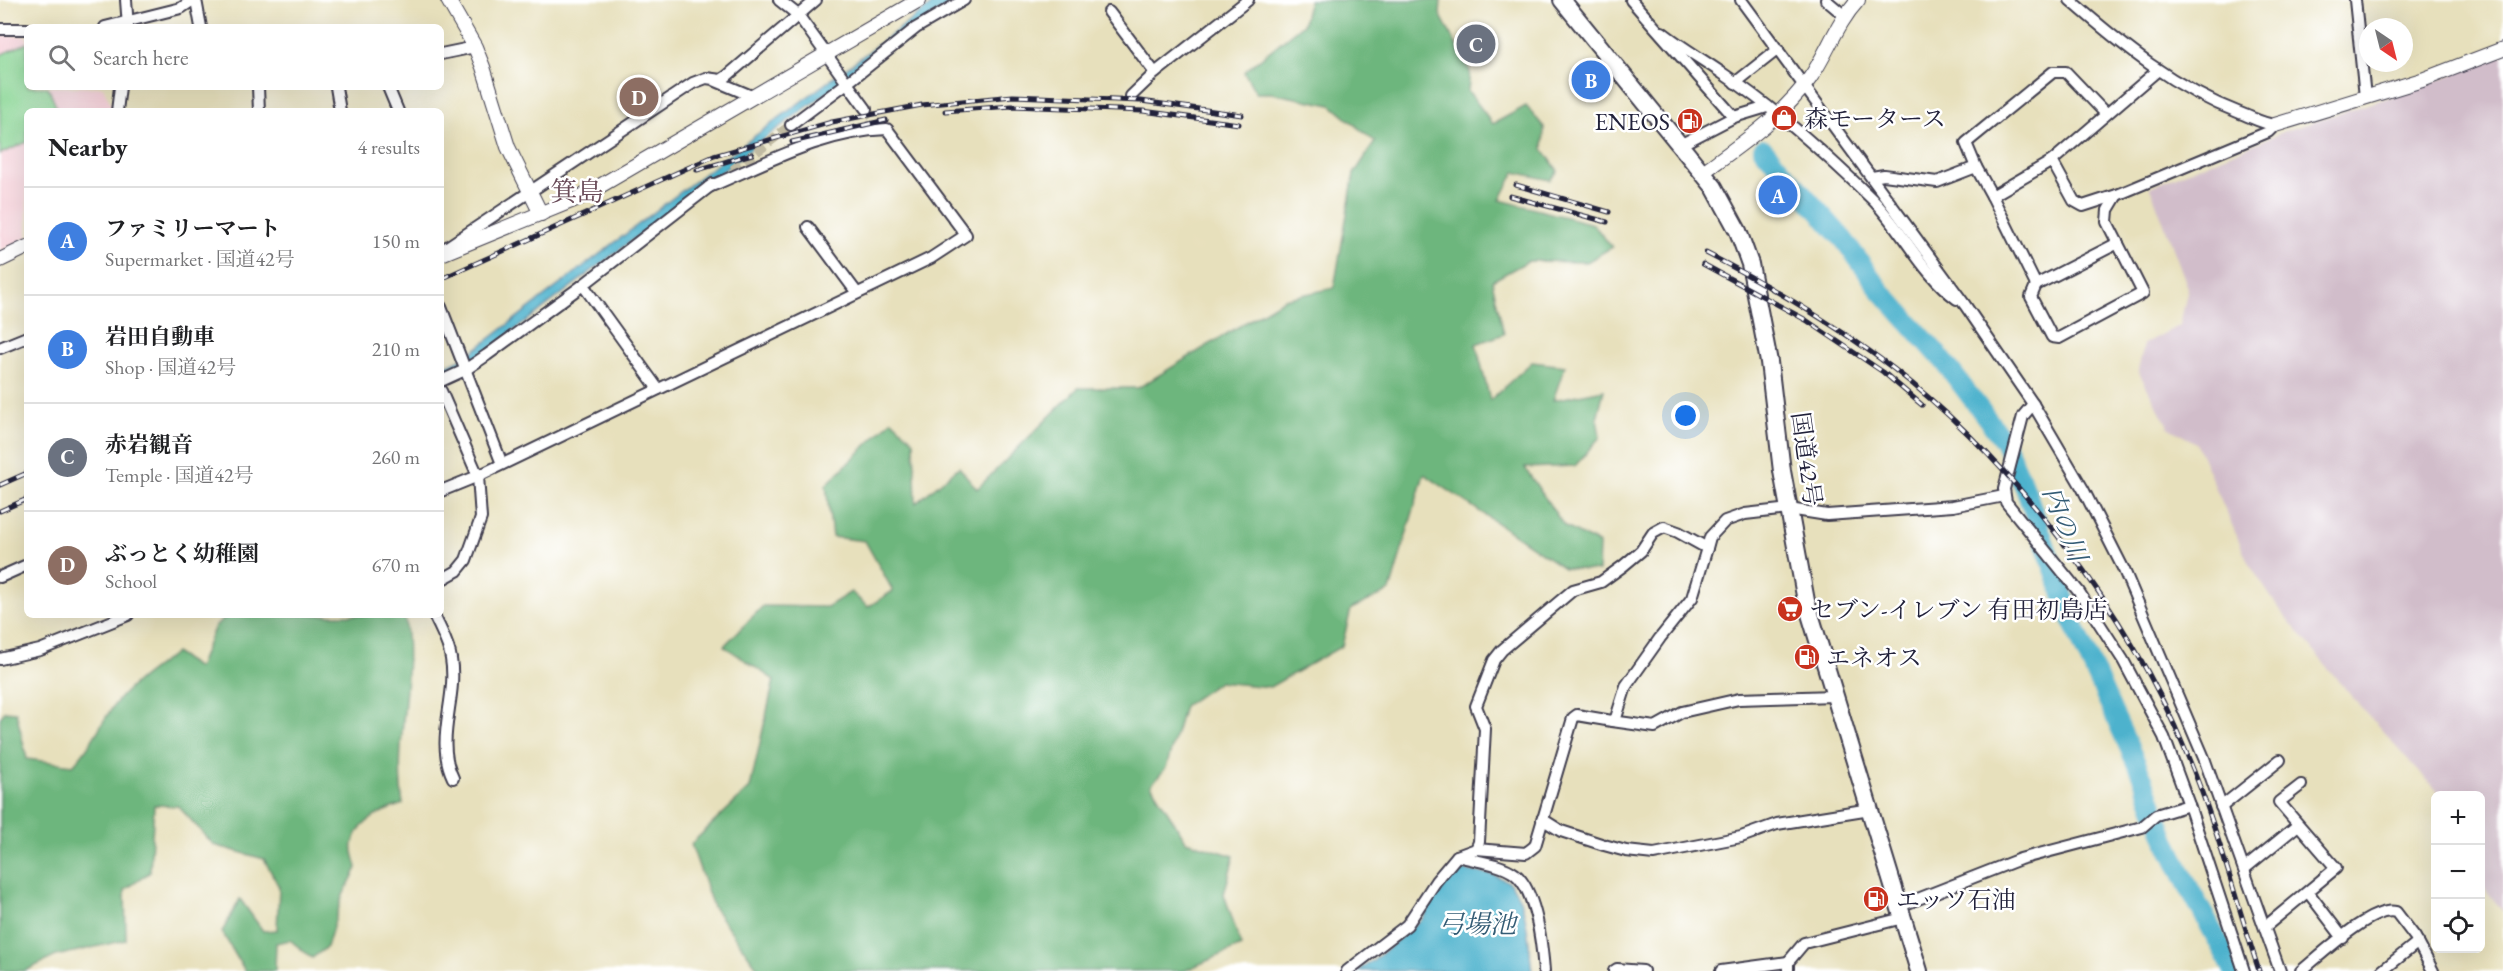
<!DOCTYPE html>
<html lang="en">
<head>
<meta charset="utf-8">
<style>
  body { margin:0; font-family:"EB Garamond","Noto Serif JP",serif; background:#f6f6f6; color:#202124 }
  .controls { position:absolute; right:18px; bottom:18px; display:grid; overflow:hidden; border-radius:9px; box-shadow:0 6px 24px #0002 }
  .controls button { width:54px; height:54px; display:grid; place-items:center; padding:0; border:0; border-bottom:2px solid #e0e0e0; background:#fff; color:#202124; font:30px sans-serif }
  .compass { position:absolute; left:2359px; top:18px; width:54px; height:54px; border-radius:50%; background:#fff; box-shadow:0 6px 24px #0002; rotate:145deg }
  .you { position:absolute; left:1686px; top:416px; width:21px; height:21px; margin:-15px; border:4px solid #fff; border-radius:50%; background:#1a73e8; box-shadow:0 0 0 9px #1a73e833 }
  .badge { display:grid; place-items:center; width:39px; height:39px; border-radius:50%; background:#b45309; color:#fff; font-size:20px; font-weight:700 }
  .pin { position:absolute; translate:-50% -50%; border:3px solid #fff; box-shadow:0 2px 6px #0006 }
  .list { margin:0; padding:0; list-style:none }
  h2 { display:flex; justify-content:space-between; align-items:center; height:78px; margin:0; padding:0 24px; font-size:26px }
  h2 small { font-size:20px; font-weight:400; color:#757577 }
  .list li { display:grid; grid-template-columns:39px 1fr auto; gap:18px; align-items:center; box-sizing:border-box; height:108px; padding:0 24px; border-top:2px solid #e0e0e0 }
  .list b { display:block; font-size:22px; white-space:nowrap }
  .list p { margin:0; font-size:20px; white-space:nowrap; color:#757577 }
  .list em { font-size:20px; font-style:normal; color:#757577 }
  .icon { flex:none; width:33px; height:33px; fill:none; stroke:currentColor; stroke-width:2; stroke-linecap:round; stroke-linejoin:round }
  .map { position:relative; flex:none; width:2503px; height:971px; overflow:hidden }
  .search { position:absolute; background:#fff; box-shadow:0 6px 24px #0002; left:24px; top:24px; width:420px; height:66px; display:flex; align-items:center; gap:15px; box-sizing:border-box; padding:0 21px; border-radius:9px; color:#757577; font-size:22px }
  .panel { position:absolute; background:#fff; box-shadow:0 6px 24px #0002; left:24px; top:108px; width:420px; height:510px; border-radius:9px }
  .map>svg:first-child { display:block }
  .built { fill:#f6cfd8 }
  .industrial { fill:#d1bdca }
  .green { fill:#87d593; stroke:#547c67; stroke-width:1.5 }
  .forest { fill:#6db67d; stroke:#486c5c; stroke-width:1.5 }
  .water { fill:#4eb2cd; stroke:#386a84; stroke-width:1.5 }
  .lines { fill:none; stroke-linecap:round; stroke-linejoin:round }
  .river { stroke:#4eb2cd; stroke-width:20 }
  .minor-tunnel { stroke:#c0baa2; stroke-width:10; stroke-dasharray:10 5; stroke-linecap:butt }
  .minor-casing { stroke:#403e4e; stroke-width:14 }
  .tertiary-casing { stroke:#403e4e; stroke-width:16 }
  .trunk-casing { stroke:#403e4e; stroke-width:20 }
  .minor { stroke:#fff; stroke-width:10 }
  .tertiary { stroke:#fff; stroke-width:14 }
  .trunk { stroke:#fff; stroke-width:16 }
  .rail-casing { stroke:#22223b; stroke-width:5 }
  .rail { stroke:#fff; stroke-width:3; stroke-dasharray:9; stroke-linecap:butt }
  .labels { text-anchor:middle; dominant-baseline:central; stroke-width:5; stroke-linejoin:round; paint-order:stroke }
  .poi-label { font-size:24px; fill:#22223b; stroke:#fff; text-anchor:start }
  .street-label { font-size:24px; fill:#22223b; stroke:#fff }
  .water-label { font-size:26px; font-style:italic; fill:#345c75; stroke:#fff }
  .quarter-label { font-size:27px; fill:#6a4c59; stroke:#fff }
</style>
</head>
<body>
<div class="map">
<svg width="2503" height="971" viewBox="0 0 2503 971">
  <rect width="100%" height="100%" fill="#fff"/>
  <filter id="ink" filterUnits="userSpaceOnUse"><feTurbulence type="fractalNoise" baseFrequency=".0167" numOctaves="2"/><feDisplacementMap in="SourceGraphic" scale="12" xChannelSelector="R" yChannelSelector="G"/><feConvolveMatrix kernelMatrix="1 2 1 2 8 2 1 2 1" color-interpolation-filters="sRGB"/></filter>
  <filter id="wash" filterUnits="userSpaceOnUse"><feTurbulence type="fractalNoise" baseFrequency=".008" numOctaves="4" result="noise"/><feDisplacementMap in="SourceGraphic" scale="24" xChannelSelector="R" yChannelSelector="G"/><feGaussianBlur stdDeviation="1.35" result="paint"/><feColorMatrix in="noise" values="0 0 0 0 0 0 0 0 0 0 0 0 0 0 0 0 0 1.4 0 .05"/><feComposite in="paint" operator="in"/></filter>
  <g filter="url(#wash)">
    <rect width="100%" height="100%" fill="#e7e0bc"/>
    <path class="built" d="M 0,35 L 27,36 L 27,87 L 103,87 L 112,107 L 103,111 L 27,111 L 27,238 L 0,251 Z"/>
    <path class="industrial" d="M 2503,55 L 2503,912 L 2481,883 L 2480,796 L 2440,795 L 2352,697 L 2279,609 L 2249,564 L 2196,443 L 2169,428 L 2138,371 L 2144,344 L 2180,325 L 2188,288 L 2150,187 L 2285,131 L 2414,89 Z"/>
    <path class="green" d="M 27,43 L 27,87 L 48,87 L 58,111 L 27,111 L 27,142 L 0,154 L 0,55 Z"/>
    <g class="forest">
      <path d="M 1309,0 L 1441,0 L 1440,14 L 1470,71 L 1468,91 L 1493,124 L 1526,106 L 1544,127 L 1543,149 L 1558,171 L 1550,180 L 1515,172 L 1500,200 L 1593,224 L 1612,247 L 1587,262 L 1528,261 L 1492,281 L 1504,334 L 1476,344 L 1490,400 L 1532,362 L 1565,366 L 1553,400 L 1604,390 L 1597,418 L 1600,437 L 1575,466 L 1525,468 L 1564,526 L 1599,544 L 1598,571 L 1564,568 L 1424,474 L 1390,591 L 1351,609 L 1342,646 L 1270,687 L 1219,682 L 1184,706 L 1166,768 L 1151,785 L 1186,841 L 1234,856 L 1224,894 L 1241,946 L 1184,971 L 760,971 L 713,907 L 691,844 L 750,788 L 774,680 L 724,646 L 763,606 L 827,607 L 851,592 L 868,607 L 893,591 L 865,541 L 832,537 L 826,485 L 892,420 L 914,441 L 916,503 L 959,467 L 977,489 L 1078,388 L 1138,388 L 1284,299 L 1334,288 L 1354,174 L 1375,142 L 1331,105 L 1271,93 L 1256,93 L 1244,72 L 1303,24 Z"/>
      <path d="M 229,615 L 403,615 L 405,618 C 415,680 393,742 403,804 C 384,810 357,822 353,844 C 351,851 356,861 357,868 L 342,897 L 327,947 L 312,958 L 290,940 L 276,943 L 275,971 L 245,971 L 222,932 L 240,899 L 263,931 L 277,930 L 279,887 L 264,859 L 214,845 L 178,806 L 154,805 L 150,872 L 125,890 L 126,940 L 56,956 L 25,971 L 0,971 L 0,718 L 5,711 L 16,712 L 27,759 L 73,765 C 91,747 100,724 115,704 C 131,683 155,668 175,653 L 198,668 L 215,626 Z"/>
    </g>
    <g class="water">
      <path d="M 938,0 L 955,0 L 781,126 L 477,359 L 441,376 L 441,368 L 467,356 L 709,170 Z"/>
      <path d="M 1458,869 C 1472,872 1496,873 1508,882 C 1528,898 1529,947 1532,971 L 1356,971 L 1373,961 L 1423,918 L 1447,878 Z"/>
    </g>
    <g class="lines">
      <path class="river" d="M 1763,149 L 1844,240 L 1881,291 L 1942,359 L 2004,441 L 2025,488 L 2075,628 L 2141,774 L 2166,840 L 2185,880 L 2234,971"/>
    </g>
  </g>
  <g filter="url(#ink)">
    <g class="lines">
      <g class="minor-tunnel">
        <path d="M 866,109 L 878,124"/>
        <path d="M 733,170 L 791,125"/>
      </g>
      <g class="minor-casing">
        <g id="minor">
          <path d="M 126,0 L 128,27"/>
          <path d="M 196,0 L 201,27"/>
          <path d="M 779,0 L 798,15 L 847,83 L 791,125"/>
          <path d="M 1631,0 L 1734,117"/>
          <path d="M 1741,0 L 1965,305 L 2033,404 L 2083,489 L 2124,570 L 2204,758 L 2280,971"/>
          <path d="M 1826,0 L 1845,16"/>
          <path d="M 2355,0 L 2365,97"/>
          <path d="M 1109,12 L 1155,73"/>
          <path d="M 105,27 L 181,8 L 193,0"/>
          <path d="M 0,29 L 27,29"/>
          <path d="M 1662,32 C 1681,47 1702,59 1722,73 C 1776,109 1826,154 1872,199 C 1903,230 1921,273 1957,299"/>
          <path d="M 441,54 L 475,47"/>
          <path d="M 716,81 L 754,97"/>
          <path d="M 1735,83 L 1778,49"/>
          <path d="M 258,87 L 259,111"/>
          <path d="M 336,87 L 340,111"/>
          <path d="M 388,87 L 398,111"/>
          <path d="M 1131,96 L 1155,73 L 1248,0"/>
          <path d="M 866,109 L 847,83 L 916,28 L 964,0"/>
          <path d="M 117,111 L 120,87"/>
          <path d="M 1680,145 L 1734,117 L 1767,107"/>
          <path d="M 2052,161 L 2157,71"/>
          <path d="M 1976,167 L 1966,143 L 2053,72 L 2066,72 L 2106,114"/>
          <path d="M 1872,177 L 1884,175 L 1937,182 L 1976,167 L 1992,196 L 2052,161 L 2074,201 L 2083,206 L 2117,195 L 2268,132 L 2275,125 C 2263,124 2251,117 2240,113 C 2174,88 2123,46 2070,0"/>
          <path d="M 1992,196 L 2036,285 L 2031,297 L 2052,337 L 2059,338 L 2143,293 L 2107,222 L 2108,210 L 2117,195"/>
          <path d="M 808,227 L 857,293"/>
          <path d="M 444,249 L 693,83 L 706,78 L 721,80 L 727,76 L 816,0"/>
          <path d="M 583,285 L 658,389"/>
          <path d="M 2036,285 L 2118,243"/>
          <path d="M 441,307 L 502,464"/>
          <path d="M 0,348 L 27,337"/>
          <path d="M 441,381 L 465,370 L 487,355 L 583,285 L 713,184"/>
          <path d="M 441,391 L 478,476 L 441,491"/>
          <path d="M 2033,404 L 2023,416 L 2004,489 L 2006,502 L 2079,592 L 2123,660 L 2164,737 L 2189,805 L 2244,971"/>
          <path d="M 0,577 L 27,565"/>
          <path d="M 441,580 L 457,571 L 466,560 L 481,518 L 478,476 L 931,258 L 966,235 L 887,129 C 823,131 766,163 709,187"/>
          <path d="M 434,615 C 440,629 449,643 451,659 C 458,699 434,739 453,778"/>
          <path d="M 0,659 L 40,650 L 128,615"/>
          <path d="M 1612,721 L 1655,727 L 1682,712 L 1739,699 L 1834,696"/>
          <path d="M 2221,807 L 2280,760"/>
          <path d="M 1542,819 L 1561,831 L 1604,845 L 1626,851 L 1654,854 L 1741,837 L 1777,824 L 1870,809"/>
          <path d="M 1476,849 L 1526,853 L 1535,846 L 1573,718 L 1577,715 L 1612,721 L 1616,718 L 1626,686 L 1660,638 L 1692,598 L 1707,548"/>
          <path d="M 1457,856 C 1475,861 1500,863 1515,874 C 1536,891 1542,945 1544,971"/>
          <path d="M 2244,869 L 2298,825"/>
          <path d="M 2308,892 L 2343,938"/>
          <path d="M 1900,906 L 2020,859 L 2142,827 L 2156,815 L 2189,805"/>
          <path d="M 2266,926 L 2336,868 L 2279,802 L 2301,785"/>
          <path d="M 1347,971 L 1407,925 L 1436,881 L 1457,856 L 1476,849 L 1479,842 L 1485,729 L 1476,706 L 1494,660 L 1502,650 L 1573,590 L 1601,582 L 1623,566 L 1641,551 L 1653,533 L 1664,527 L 1678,532 L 1707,548 L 1710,537 L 1725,521 L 1745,514 L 1789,509 L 1827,515 L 1953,506 L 2004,496"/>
          <path d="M 1614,971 L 1617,969 L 1643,971"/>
          <path d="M 1721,971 L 1788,962"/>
          <path d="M 1788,971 L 1788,962 L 1804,943 L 1903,918"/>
          <path d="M 2301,971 C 2320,956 2372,905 2396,912 L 2415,937 L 2433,971"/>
          <path d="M 2382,971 L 2418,942"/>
        </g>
      </g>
      <g class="tertiary-casing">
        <g id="tertiary">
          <path d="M 448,0 L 475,47 L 483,67 L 508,147 L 541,214"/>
          <path d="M 2275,125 L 2422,80 L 2503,49"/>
          <path d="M 1703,172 C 1740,145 1783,116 1810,78 C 1828,52 1836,24 1858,0"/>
          <path d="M 441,254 L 581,197 L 919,0"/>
          <path d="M 0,260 L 27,247"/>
        </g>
      </g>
      <g class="trunk-casing">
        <path id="trunk" d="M 1562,0 L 1714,187 L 1738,231 L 1750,264 L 1769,362 L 1782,471 L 1806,601 L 1919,971"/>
      </g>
      <use href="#minor" class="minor"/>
      <use href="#tertiary" class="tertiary"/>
      <use href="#trunk" class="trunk"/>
      <g class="rail-casing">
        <g id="rail">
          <path d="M 945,111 L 1012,106 L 1143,111 L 1239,124"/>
          <path d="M 792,142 L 886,120"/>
          <path d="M 697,170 L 752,154"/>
          <path d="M 1516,185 L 1609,212"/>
          <path d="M 1510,196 L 1607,222"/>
          <path d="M 1706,253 C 1772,287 1835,324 1894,369 C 2013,461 2129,613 2186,752 C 2216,822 2235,898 2259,971"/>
          <path d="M 1703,264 L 1806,320 L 1883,372 L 1922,405"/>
          <path d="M 441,279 L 714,156 L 832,122 L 922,105 L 1013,96 L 1141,101 L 1242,115"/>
          <path d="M 0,485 L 27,473"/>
          <path d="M 0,511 L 27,499"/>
        </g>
      </g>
      <use href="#rail" class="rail"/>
    </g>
  </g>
  <defs>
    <g id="shop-disc" transform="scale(1.35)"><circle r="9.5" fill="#c8321e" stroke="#fff"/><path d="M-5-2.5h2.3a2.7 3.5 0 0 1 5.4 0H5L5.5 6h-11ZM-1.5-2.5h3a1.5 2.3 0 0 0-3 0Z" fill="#fff"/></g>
    <g id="fuel-disc" transform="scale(1.35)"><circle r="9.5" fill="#c8321e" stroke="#fff"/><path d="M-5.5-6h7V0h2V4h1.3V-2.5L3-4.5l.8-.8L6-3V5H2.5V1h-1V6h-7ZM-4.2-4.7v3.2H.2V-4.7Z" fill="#fff"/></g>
    <g id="supermarket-disc" transform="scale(1.35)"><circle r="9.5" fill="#c8321e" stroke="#fff"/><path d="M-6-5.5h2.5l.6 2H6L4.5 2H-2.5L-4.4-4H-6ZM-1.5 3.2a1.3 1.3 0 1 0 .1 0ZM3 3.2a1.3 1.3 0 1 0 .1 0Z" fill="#fff"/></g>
  </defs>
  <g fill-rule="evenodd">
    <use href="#shop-disc" x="1784" y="118"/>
    <use href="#fuel-disc" x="1690" y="121"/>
    <use href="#supermarket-disc" x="1790" y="609"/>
    <use href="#fuel-disc" x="1807" y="657"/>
    <use href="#fuel-disc" x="1876" y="899"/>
  </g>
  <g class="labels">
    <g class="poi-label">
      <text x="1804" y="118">森モータース</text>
      <text x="1670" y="121" text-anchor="end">ENEOS</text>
      <text x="1810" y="609">セブン-イレブン 有田初島店</text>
      <text x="1826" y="657">エネオス</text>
      <text x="1896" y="899">エッソ石油</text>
    </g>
    <g class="street-label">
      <text transform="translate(1807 459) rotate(82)">国道42号</text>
    </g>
    <g class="water-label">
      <text transform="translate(2065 524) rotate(69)">内の川</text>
      <text x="1477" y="924">弓場池</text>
    </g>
    <g class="quarter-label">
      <text x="577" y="191">箕島</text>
    </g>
  </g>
</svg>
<div class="controls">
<button>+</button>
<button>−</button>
<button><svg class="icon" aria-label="locate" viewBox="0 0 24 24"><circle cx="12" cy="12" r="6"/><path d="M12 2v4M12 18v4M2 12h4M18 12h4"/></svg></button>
</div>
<svg class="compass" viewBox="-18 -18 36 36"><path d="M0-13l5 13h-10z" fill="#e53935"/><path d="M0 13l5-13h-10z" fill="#757577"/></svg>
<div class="you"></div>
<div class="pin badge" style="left:1778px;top:195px;background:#3f7fe0">A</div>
<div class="pin badge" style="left:1591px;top:80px;background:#3f7fe0">B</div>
<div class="pin badge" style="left:1476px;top:44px;background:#6b7280">C</div>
<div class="pin badge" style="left:639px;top:97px;background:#8d6e63">D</div>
<div class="search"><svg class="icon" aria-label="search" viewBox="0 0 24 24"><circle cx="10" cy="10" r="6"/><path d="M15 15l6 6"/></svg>Search here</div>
<section class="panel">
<h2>Nearby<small>4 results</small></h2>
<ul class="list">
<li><span class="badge" style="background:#3f7fe0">A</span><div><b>ファミリーマート</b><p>Supermarket · 国道42号</p></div><em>150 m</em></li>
<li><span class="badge" style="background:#3f7fe0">B</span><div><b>岩田自動車</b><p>Shop · 国道42号</p></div><em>210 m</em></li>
<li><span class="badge" style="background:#6b7280">C</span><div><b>赤岩観音</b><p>Temple · 国道42号</p></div><em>260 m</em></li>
<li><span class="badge" style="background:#8d6e63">D</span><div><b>ぶっとく幼稚園</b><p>School</p></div><em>670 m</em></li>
</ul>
</section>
</div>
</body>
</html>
